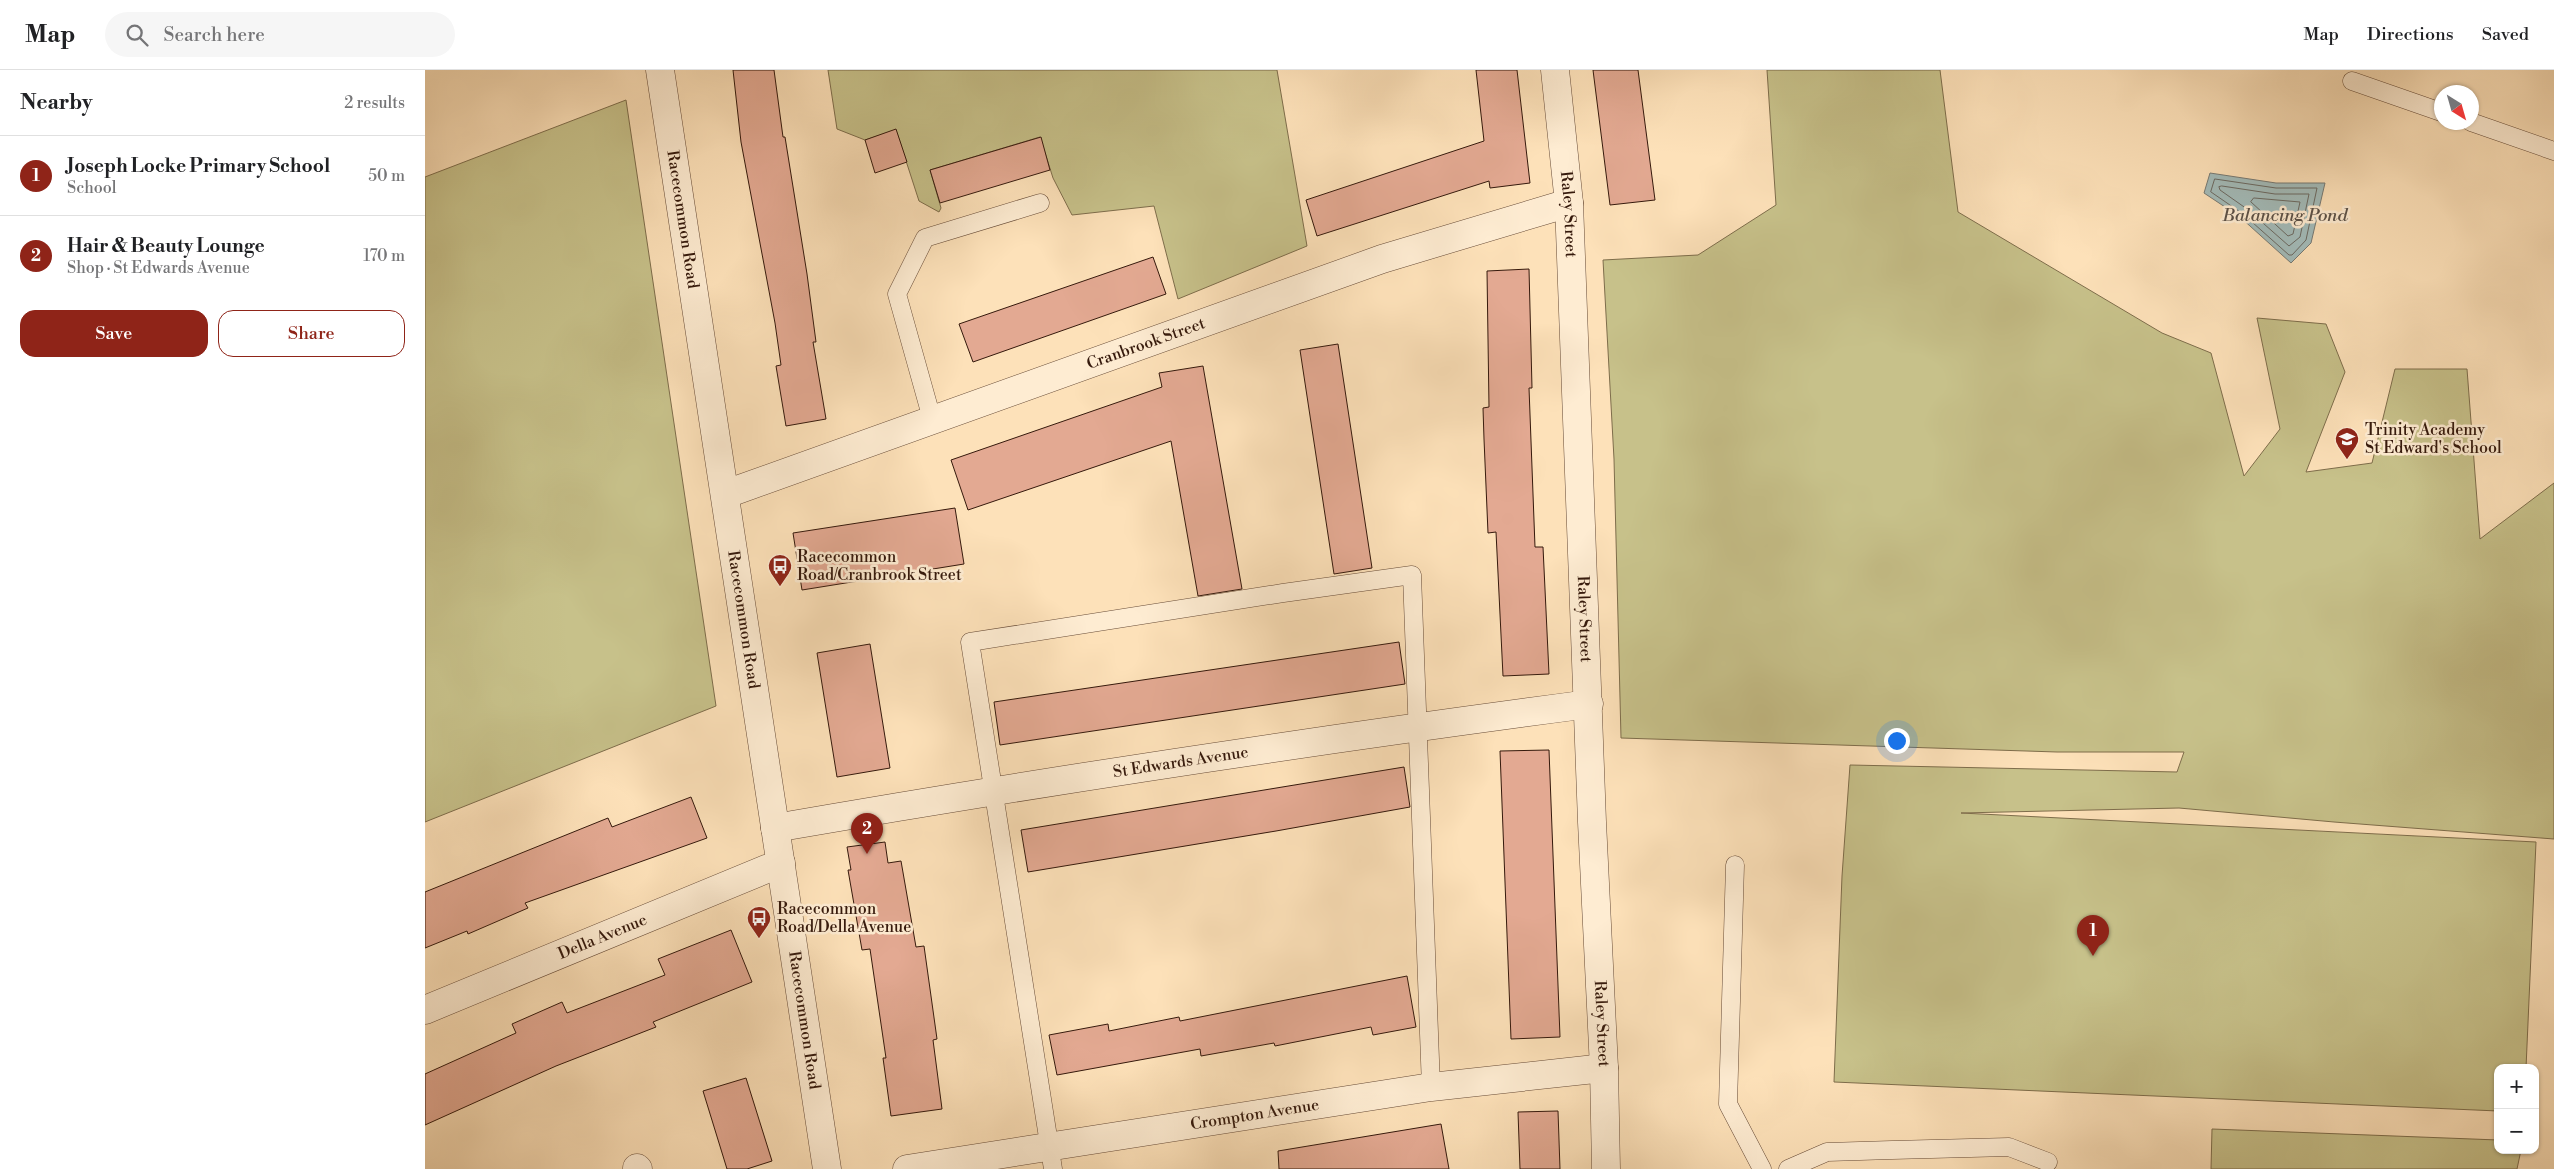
<!DOCTYPE html>
<html lang="en">
<head>
<meta charset="utf-8">
<style>
  body { margin:0; font-family:"Libre Bodoni",serif; background:#f6f6f6; color:#202124 }
  .controls { position:absolute; right:15px; bottom:15px; display:grid; overflow:hidden; border-radius:10px; box-shadow:0 1px 4px #0004 }
  .controls button { width:45px; height:45px; display:grid; place-items:center; padding:0; border:0; border-bottom:1px solid #e0e0e0; background:#fff; color:#202124; font:25px sans-serif }
  .compass { position:absolute; left:2009px; top:15px; width:45px; height:45px; border-radius:50%; background:#fff; box-shadow:0 1px 4px #0004; rotate:143deg }
  .you { position:absolute; left:1471px; top:670px; width:18px; height:18px; margin:-12px; border:4px solid #fff; border-radius:50%; background:#1a73e8; box-shadow:0 0 0 8px #1a73e833 }
  .badge { display:grid; place-items:center; width:32px; height:32px; border-radius:50%; background:#8f2418; color:#fff; font-size:16px; font-weight:700 }
  .pin { position:absolute; translate:-50% -41px; filter:drop-shadow(0 1px 2px #0008) }
  .pin::after { content:''; position:absolute; top:26px; width:18px; height:15px; background:inherit; clip-path:polygon(0 0,100% 0,50% 100%) }
  .list { margin:0; padding:0; list-style:none }
  h2 { display:flex; justify-content:space-between; align-items:center; height:65px; margin:0; padding:0 20px; font-size:21px }
  h2 small { font-size:16px; font-weight:400; color:#757577 }
  .list li { display:grid; grid-template-columns:32px 1fr auto; gap:15px; align-items:center; box-sizing:border-box; height:80px; padding:0 20px; border-top:1px solid #e0e0e0 }
  .list b { display:block; font-size:19px; white-space:nowrap }
  .list p { margin:0; font-size:16px; white-space:nowrap; color:#757577 }
  .list em { font-size:16px; font-style:normal; color:#757577 }
  .actions { display:flex; gap:10px; padding:15px 20px }
  .actions a { flex:1; padding:11px 0; border:1px solid #8f2418; border-radius:15px; text-align:center; font-size:18px; color:#8f2418 }
  .actions .main { background:#8f2418; color:#fff }
  .icon { flex:none; width:28px; height:28px; fill:none; stroke:currentColor; stroke-width:2; stroke-linecap:round; stroke-linejoin:round }
  .map { position:relative; flex:none; width:2129px; height:1099px; overflow:hidden }
  header { display:flex; align-items:center; gap:30px; box-sizing:border-box; height:70px; padding:0 25px; background:#fff; border-bottom:1px solid #e0e0e0 }
  header strong { font-size:24px }
  nav { display:flex; gap:28px; margin-inline-start:auto; font-size:18px }
  .search { width:350px; height:45px; background:#f6f6f6; display:flex; align-items:center; gap:12px; box-sizing:border-box; padding:0 18px; border-radius:28px; color:#757577; font-size:19px }
  main { display:flex }
  aside { flex:1; background:#fff }
  .map>svg:first-child { display:block }
  .green { fill:#c7c18a; stroke:#7e6d4b }
  .water { fill:#a3bbb9; stroke:#777a74 }
  .lines { fill:none; stroke-linecap:round; stroke-linejoin:round }
  .shore { stroke:#6c6a62; stroke-width:1 }
  .building { fill:#e3a992; stroke:#35190c }
  .service-casing { stroke:#674b37; stroke-width:19 }
  .minor-casing { stroke:#674b37; stroke-width:29 }
  .tertiary-casing { stroke:#674b37; stroke-width:29 }
  .service { stroke:#feecd2; stroke-width:18 }
  .minor { stroke:#feecd2; stroke-width:28 }
  .tertiary { stroke:#feecd2; stroke-width:28 }
  .labels { text-anchor:middle; dominant-baseline:central; stroke-width:5; stroke-linejoin:round; paint-order:stroke }
  .street-label { font-size:16px; fill:#35190c; stroke:#feecd2 }
  .poi-label { font-size:16px; fill:#35190c; stroke:#feecd2; text-anchor:start }
  .water-label { font-size:18px; font-style:italic; fill:#5c5249; stroke:#feecd2 }
</style>
</head>
<body>
<header>
<strong>Map</strong>
<div class="search"><svg class="icon" aria-label="search" viewBox="0 0 24 24"><circle cx="10" cy="10" r="6"/><path d="M15 15l6 6"/></svg>Search here</div>
<nav><a>Map</a><a>Directions</a><a>Saved</a></nav>
</header>
<main>
<aside>
<h2>Nearby<small>2 results</small></h2>
<ul class="list">
<li><span class="badge">1</span><div><b>Joseph Locke Primary School</b><p>School</p></div><em>50 m</em></li>
<li><span class="badge">2</span><div><b>Hair &amp; Beauty Lounge</b><p>Shop · St Edwards Avenue</p></div><em>170 m</em></li>
</ul>
<div class="actions"><a class="main">Save</a><a>Share</a></div>
</aside>
<div class="map">
<svg width="2129" height="1099" viewBox="0 0 2129 1099">
  <rect width="100%" height="100%" fill="#fde1b9"/>
  <filter id="stains"><feTurbulence type="fractalNoise" baseFrequency=".004" numOctaves="4"/><feColorMatrix values="0 0 0 0 .2 0 0 0 0 .09 0 0 0 0 .02 0 0 0 .5 -.17"/></filter>
  <radialGradient id="worn" r=".72"><stop offset=".6" stop-color="#630" stop-opacity="0"/><stop offset="1" stop-color="#630" stop-opacity=".3"/></radialGradient>
  <g class="green">
    <path d="M 403,0 L 852,0 L 882,176 L 753,229 L 729,136 L 647,145 L 628,108 L 615,67 L 505,100 L 516,138 L 514,142 L 494,131 L 471,60 L 440,70 L 412,59 Z"/>
    <path d="M 1342,0 L 1515,0 L 1533,142 L 1737,263 L 1786,283 L 1819,406 L 1855,359 L 1832,248 L 1901,254 L 1920,302 L 1881,402 L 1947,393 L 1970,299 L 2042,299 L 2055,469 L 2129,413 L 2129,769 L 1909,752 L 1754,738 L 1536,743 L 2111,772 L 2101,998 L 2073,998 L 2073,1041 L 1409,1012 L 1417,806 L 1425,695 L 1752,702 L 1759,682 L 1632,682 L 1196,668 L 1189,389 L 1178,190 L 1273,185 L 1351,135 Z"/>
    <path d="M 201,30 L 291,636 L 0,752 L 0,107 Z"/>
    <path d="M 1787,1059 L 2073,1070 L 2073,1080 L 2096,1080 L 2092,1099 L 1786,1099 Z"/>
  </g>
  <path class="water" d="M 1785,103 L 1851,113 L 1900,113 L 1886,173 L 1866,193 L 1815,147 L 1779,123 Z"/>
  <g class="lines">
    <g class="shore">
      <path d="M 1790,109 L 1851,118 L 1892,118 L 1881,170 L 1867,185 L 1864,185 L 1818,144 L 1786,122 Z"/>
      <path d="M 1797,116 L 1850,124 L 1884,124 L 1875,167 L 1864,176 L 1822,139 L 1795,120 L 1794,117 Z"/>
      <path d="M 1829,128 L 1875,132 L 1868,164 L 1863,166 L 1826,132 Z"/>
    </g>
  </g>
  <g class="building">
    <path d="M 308,0 L 349,0 L 358,67 L 360,67 L 382,204 L 391,272 L 388,272 L 401,349 L 361,356 L 351,296 L 356,295 L 350,253 L 316,72 Z"/>
    <path d="M 1051,0 L 1092,0 L 1105,113 L 1065,118 L 1064,111 L 892,166 L 881,130 L 1059,71 Z"/>
    <path d="M 1168,0 L 1213,0 L 1230,130 L 1185,135 Z"/>
    <path d="M 471,59 L 482,92 L 450,103 L 440,70 Z"/>
    <path d="M 616,67 L 625,100 L 515,133 L 505,100 Z"/>
    <path d="M 728,187 L 741,224 L 548,292 L 534,254 Z"/>
    <path d="M 1104,199 L 1107,318 L 1104,318 L 1110,477 L 1118,477 L 1124,604 L 1078,606 L 1071,462 L 1063,463 L 1059,369 L 1058,338 L 1064,337 L 1062,201 Z"/>
    <path d="M 913,274 L 947,498 L 909,504 L 875,280 Z"/>
    <path d="M 778,296 L 817,519 L 773,526 L 746,371 L 543,440 L 526,390 L 737,317 L 734,303 Z"/>
    <path d="M 530,438 L 539,494 L 377,520 L 368,463 Z"/>
    <path d="M 974,572 L 980,614 L 575,675 L 569,632 Z"/>
    <path d="M 445,574 L 465,698 L 412,707 L 392,583 Z"/>
    <path d="M 1124,680 L 1135,967 L 1086,969 L 1075,681 Z"/>
    <path d="M 979,697 L 985,737 L 851,761 L 603,802 L 596,760 Z"/>
    <path d="M 266,727 L 282,768 L 100,833 L 103,838 L 43,864 L 42,861 L 0,878 L 0,822 L 183,748 L 187,757 Z"/>
    <path d="M 460,772 L 463,793 L 476,791 L 491,877 L 499,876 L 512,969 L 508,970 L 517,1039 L 466,1046 L 458,988 L 461,988 L 445,879 L 437,880 L 423,800 L 426,800 L 422,777 Z"/>
    <path d="M 306,860 L 327,912 L 228,952 L 231,957 L 131,996 L 0,1055 L 0,1004 L 91,963 L 87,954 L 137,932 L 142,943 L 240,905 L 233,889 Z"/>
    <path d="M 982,906 L 991,957 L 948,965 L 946,957 L 850,976 L 849,973 L 776,986 L 775,979 L 632,1005 L 624,965 L 683,954 L 684,961 L 754,947 L 755,951 Z"/>
    <path d="M 321,1008 L 347,1091 L 322,1099 L 302,1099 L 278,1021 Z"/>
    <path d="M 1133,1041 L 1135,1099 L 1095,1099 L 1093,1042 Z"/>
    <path d="M 1016,1054 L 1024,1099 L 854,1099 L 853,1081 Z"/>
  </g>
  <g class="lines">
    <g class="service-casing">
      <g id="service">
        <path d="M 1927,11 L 2016,42"/>
        <path d="M 2046,52 L 2129,81"/>
        <path d="M 507,349 L 472,224 L 500,168 L 615,133"/>
        <path d="M 1310,795 L 1303,1034 L 1337,1099"/>
        <path d="M 628,1099 L 545,572 L 858,523 L 987,505 L 1006,1017"/>
        <path d="M 1363,1099 L 1402,1082 L 1467,1080 L 1584,1077 L 1623,1092"/>
      </g>
    </g>
    <g class="minor-casing">
      <g id="minor">
        <path id="s1" d="M 1130,0 L 1144,133 L 1167,752 L 1179,998 L 1181,1099"/>
        <path id="s2" d="M 301,424 L 957,189 L 1144,133"/>
        <path id="s3" d="M 350,758 C 620,711 892,670 1164,634"/>
        <path id="s4" d="M 0,940 L 356,793"/>
        <path d="M 212,1098 L 213,1099"/>
        <path id="s5" d="M 482,1099 L 1006,1017 L 1179,998"/>
      </g>
    </g>
    <g class="tertiary-casing">
      <g id="tertiary">
        <path id="s6" d="M 235,0 L 402,1099"/>
      </g>
    </g>
    <use href="#service" class="service"/>
    <use href="#minor" class="minor"/>
    <use href="#tertiary" class="tertiary"/>
  </g>
  <defs>
    <g id="school-pin" transform="scale(1.25)"><path d="M0 17L-7.5 6A9.5 9.5 0 1 1 7.5 6Z" fill="#8f2418" stroke="#feecd2"/><path d="M0-5L7-2L0 1L-7-2ZM-4 1L0 2.5L4 1V4Q0 6-4 4Z" fill="#fff"/></g>
    <g id="bus-pin" transform="scale(1.25)"><path d="M0 17L-7.5 6A9.5 9.5 0 1 1 7.5 6Z" fill="#8f2418" stroke="#feecd2"/><path d="M-5-6H5V4H4V6H2V4H-2V6H-4V4H-5ZM-3.5-4V0h7V-4ZM-3.5 1.2v1.5H-2V1.2ZM2 1.2v1.5H3.5V1.2Z" fill="#fff"/></g>
  </defs>
  <g fill-rule="evenodd">
    <use href="#school-pin" x="1922" y="369"/>
    <use href="#bus-pin" x="355" y="496"/>
    <use href="#bus-pin" x="334" y="848"/>
  </g>
  <g class="labels">
    <g class="street-label">
      <text stroke="none"><textPath href="#s1" startOffset="145">Raley Street</textPath></text>
      <text stroke="none"><textPath href="#s6" startOffset="151">Racecommon Road</textPath></text>
      <text stroke="none"><textPath href="#s2" startOffset="446">Cranbrook Street</textPath></text>
      <text stroke="none"><textPath href="#s6" startOffset="556">Racecommon Road</textPath></text>
      <text stroke="none"><textPath href="#s1" startOffset="550">Raley Street</textPath></text>
      <text stroke="none"><textPath href="#s3" startOffset="411">St Edwards Avenue</textPath></text>
      <text stroke="none"><textPath href="#s4" startOffset="192">Della Avenue</textPath></text>
      <text stroke="none"><textPath href="#s6" startOffset="961">Racecommon Road</textPath></text>
      <text stroke="none"><textPath href="#s1" startOffset="955">Raley Street</textPath></text>
      <text stroke="none"><textPath href="#s5" startOffset="352">Crompton Avenue</textPath></text>
    </g>
    <g class="poi-label">
      <text x="1940" y="360">Trinity Academy<tspan x="1940" dy="18">St Edward's School</tspan></text>
      <text x="372" y="487">Racecommon<tspan x="372" dy="18">Road/Cranbrook Street</tspan></text>
      <text x="352" y="839">Racecommon<tspan x="352" dy="18">Road/Della Avenue</tspan></text>
    </g>
    <g class="water-label">
      <text x="1860" y="145">Balancing Pond</text>
    </g>
  </g>
  <rect width="100%" height="100%" filter="url(#stains)"/>
  <rect width="100%" height="100%" fill="url(#worn)"/>
</svg>
<div class="controls">
<button>+</button>
<button>−</button>
</div>
<svg class="compass" viewBox="-18 -18 36 36"><path d="M0-13l5 13h-10z" fill="#e53935"/><path d="M0 13l5-13h-10z" fill="#757577"/></svg>
<div class="you"></div>
<div class="pin badge" style="left:1668px;top:886px">1</div>
<div class="pin badge" style="left:442px;top:784px">2</div>
</div>
</main>
</body>
</html>
